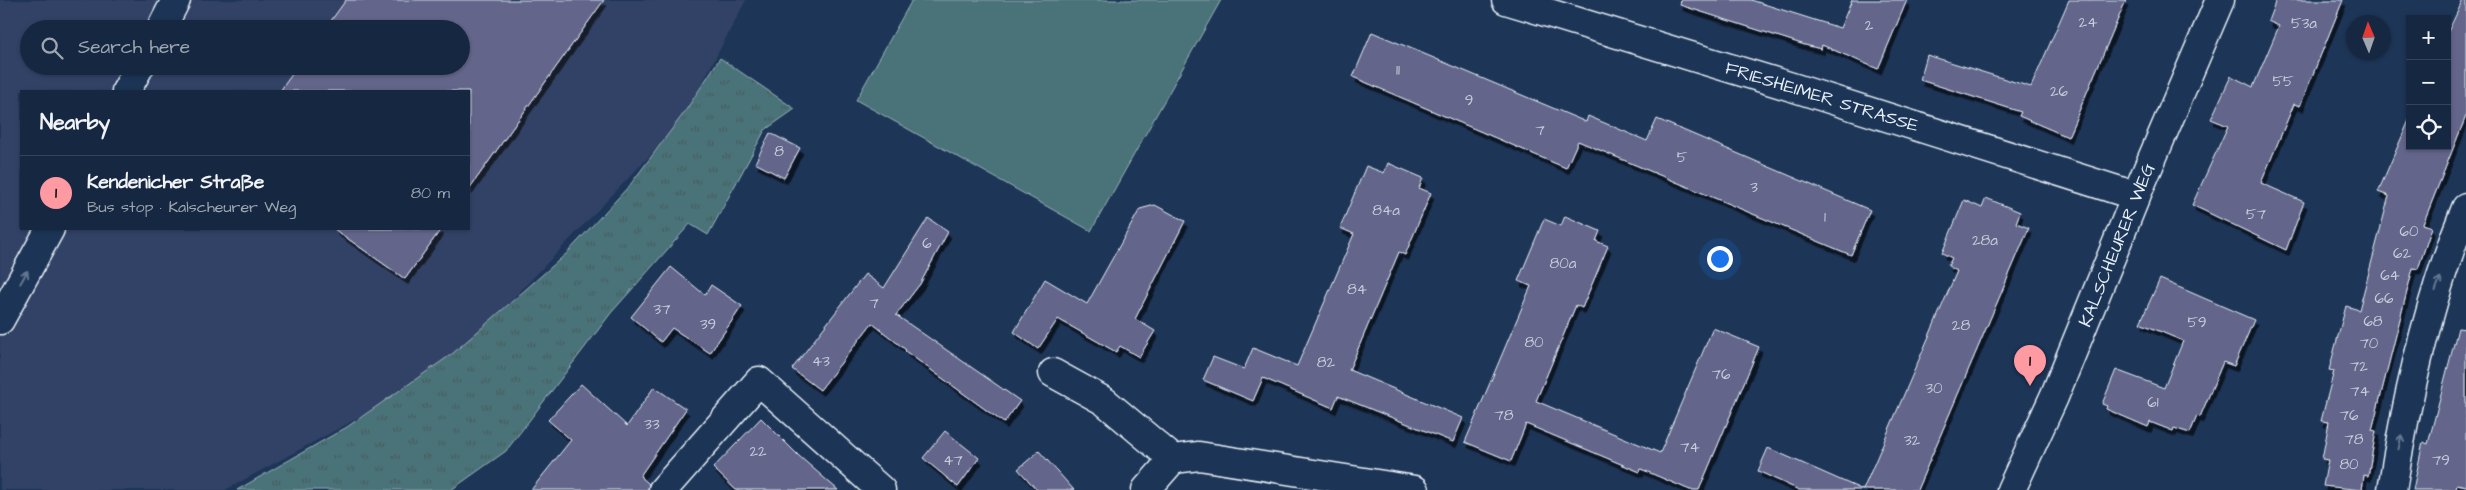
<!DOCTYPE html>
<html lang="en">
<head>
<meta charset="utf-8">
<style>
  body { margin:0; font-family:"Architects Daughter",sans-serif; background:#23344c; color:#f1f3f6 }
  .controls { position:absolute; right:15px; top:15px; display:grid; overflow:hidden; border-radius:0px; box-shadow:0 1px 4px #0004 }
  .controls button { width:45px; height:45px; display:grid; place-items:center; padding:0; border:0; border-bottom:1px solid #35445a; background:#162841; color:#f1f3f6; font:25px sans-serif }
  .compass { position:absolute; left:2346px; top:15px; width:45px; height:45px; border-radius:50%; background:#162841; box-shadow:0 1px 4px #0004; rotate:358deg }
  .you { position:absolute; left:1719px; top:258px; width:18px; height:18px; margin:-12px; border:4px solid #fff; border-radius:50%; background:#1a73e8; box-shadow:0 0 0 8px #1a73e833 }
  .badge { display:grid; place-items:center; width:32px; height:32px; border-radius:50%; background:#ff9aa2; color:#111; font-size:16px; font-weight:700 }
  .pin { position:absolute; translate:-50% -41px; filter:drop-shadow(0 1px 2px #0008) }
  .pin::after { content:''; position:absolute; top:26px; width:18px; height:15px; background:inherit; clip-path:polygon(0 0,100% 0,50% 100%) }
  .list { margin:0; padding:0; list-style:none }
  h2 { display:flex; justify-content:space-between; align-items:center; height:65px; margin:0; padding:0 20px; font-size:21px }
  h2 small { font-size:16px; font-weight:400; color:#9ea6b1 }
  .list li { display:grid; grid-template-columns:32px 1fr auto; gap:15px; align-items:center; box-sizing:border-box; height:75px; padding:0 20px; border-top:1px solid #35445a }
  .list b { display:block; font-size:19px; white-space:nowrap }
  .list p { margin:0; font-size:16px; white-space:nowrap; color:#9ea6b1 }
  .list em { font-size:16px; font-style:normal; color:#9ea6b1 }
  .icon { flex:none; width:28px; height:28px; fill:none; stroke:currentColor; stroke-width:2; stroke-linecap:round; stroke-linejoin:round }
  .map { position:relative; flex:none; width:2466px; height:490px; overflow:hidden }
  .search { position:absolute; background:#162841; box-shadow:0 1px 4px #0004; left:20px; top:20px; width:450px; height:55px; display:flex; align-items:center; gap:12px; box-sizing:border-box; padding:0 18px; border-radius:28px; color:#9ea6b1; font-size:19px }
  .panel { position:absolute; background:#162841; box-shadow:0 1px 4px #0004; left:20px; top:90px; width:450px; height:140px; border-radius:0px }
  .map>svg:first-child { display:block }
  .built { fill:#324366; fill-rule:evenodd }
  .grass { fill:url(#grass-tufts); stroke:#99b2b8 }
  .garden { fill:#4a7378; stroke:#99b2b8 }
  .building { fill:#63658a; stroke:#e8f1f8; filter:url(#shadow) }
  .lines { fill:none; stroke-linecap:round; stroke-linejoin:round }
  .minor-casing { stroke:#e8f1f8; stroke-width:31 }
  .minor { stroke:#1d3557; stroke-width:28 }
  .oneway { stroke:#64778f }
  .labels { text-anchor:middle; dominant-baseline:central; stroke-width:4; stroke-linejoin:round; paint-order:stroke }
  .number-label { font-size:15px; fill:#c7cedc }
  .street-label { font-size:18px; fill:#e8f1f8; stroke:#1d3557 }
</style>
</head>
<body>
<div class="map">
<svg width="2466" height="490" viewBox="0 0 2466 490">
  <defs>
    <pattern id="grass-tufts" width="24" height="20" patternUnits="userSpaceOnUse" patternTransform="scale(1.25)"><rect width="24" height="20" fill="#4a7378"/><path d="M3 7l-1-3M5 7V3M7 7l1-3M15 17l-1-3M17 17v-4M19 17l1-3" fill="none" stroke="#485b5f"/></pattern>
    <filter id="shadow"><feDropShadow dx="3" dy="5.5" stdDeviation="0" flood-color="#0009"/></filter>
  </defs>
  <rect width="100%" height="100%" fill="#1d3557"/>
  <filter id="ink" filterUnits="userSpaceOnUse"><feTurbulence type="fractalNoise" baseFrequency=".02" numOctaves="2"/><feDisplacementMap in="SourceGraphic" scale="10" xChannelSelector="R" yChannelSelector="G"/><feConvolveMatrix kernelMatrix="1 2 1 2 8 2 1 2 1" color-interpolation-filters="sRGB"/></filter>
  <g filter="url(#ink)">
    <path class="built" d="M 0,0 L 746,0 L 681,123 L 443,372 L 225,490 L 0,490 ZM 29,29 L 461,29 L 461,66 L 29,66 ZM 21,91 L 469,91 L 469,229 L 21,229 Z"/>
    <path class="grass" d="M 720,58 L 795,109 L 765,130 L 708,235 L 690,224 L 611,313 L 506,451 L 451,490 L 237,490 L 347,427 L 452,354 L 566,254 L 630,185 L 684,113 Z"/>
    <path class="garden" d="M 912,0 L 1221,0 L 1091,231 L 856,100 Z"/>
    <g class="building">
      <path d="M 346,0 L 604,0 L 469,189 L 469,91 L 280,91 L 298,66 L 461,66 L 461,29 L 325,29 Z"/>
      <path d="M 1681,0 L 1751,0 L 1840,28 L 1852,0 L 1907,0 L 1878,69 L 1822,45 L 1821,49 L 1805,45 L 1680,5 Z"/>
      <path d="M 2069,0 L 2126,0 L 2068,137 L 2019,116 L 2021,112 L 1920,80 L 1927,55 L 2031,87 Z"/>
      <path d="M 2276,0 L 2343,0 L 2300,106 L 2294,104 L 2261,183 L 2304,202 L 2286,250 L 2192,205 L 2228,126 L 2211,119 L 2231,76 L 2253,87 L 2279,26 L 2268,21 Z"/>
      <path d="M 2463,0 L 2466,0 L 2466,116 L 2423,224 L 2432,227 L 2418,269 L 2413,268 L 2401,315 L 2372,430 L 2376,431 L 2368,476 L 2364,475 L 2362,490 L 2323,486 L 2328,460 L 2322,459 L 2329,422 L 2321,421 L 2334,371 L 2329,370 L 2346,306 L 2359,310 L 2389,196 L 2378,192 L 2410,118 L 2410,146 L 2447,146 L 2447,34 Z"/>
      <path d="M 1372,32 L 1586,122 L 1588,116 L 1647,141 L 1657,119 L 1870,210 L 1851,255 L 1578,141 L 1566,168 L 1353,77 Z"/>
      <path d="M 770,133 L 800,148 L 784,178 L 755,163 Z"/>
      <path d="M 1388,163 L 1423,178 L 1419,188 L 1431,193 L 1405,255 L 1399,252 L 1349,370 L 1463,418 L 1453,442 L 1338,396 L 1333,408 L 1263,378 L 1253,401 L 1203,380 L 1213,357 L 1244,369 L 1253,348 L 1297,366 L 1354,234 L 1340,228 L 1366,166 L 1384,173 Z"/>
      <path d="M 1986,198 L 2020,212 L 2016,223 L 2029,228 L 1917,490 L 1799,490 L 1758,471 L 1768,448 L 1863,490 L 1957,271 L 1948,266 L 1952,258 L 1942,253 L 1964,200 L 1982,208 Z"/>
      <path d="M 1155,205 L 1185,221 L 1135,319 L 1155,331 L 1139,357 L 1120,346 L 1116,352 L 1058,319 L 1038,349 L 1014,332 L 1045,279 L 1087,304 L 1140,209 Z"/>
      <path d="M 1565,216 L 1600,231 L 1596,241 L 1608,246 L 1582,308 L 1576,305 L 1536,401 L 1660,453 L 1713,328 L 1759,347 L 1699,490 L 1690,490 L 1641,469 L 1640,472 L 1526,424 L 1511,461 L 1465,442 L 1531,286 L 1518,281 L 1544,219 L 1561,226 Z"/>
      <path d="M 928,218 L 948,232 L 920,284 L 896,315 L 1020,401 L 1004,423 L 905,351 L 906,350 L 872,323 L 820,390 L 792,369 L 865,274 L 884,288 Z"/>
      <path d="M 334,229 L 441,229 L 405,279 Z"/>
      <path d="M 671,267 L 705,295 L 711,285 L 742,306 L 710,353 L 672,328 L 661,342 L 631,317 Z"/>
      <path d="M 2160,279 L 2254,320 L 2234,366 L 2223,362 L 2200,417 L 2197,416 L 2190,433 L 2174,428 L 2173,431 L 2150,422 L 2148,427 L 2106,409 L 2107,406 L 2102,404 L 2116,370 L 2164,388 L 2183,341 L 2140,323 Z"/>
      <path d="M 2458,328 L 2466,329 L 2466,486 L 2457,484 L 2456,490 L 2413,490 L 2423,442 L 2428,444 Z"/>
      <path d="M 581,384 L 627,426 L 654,387 L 686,409 L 640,476 L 649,484 L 648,490 L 531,490 L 571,440 L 548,420 Z"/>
      <path d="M 761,418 L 799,456 L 838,490 L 736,490 L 713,468 Z"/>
      <path d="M 945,431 L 979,458 L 958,487 L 923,458 Z"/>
      <path d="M 1039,451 L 1074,490 L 1037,490 L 1018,469 Z"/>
    </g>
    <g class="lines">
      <g class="minor-casing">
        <g id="minor">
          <path d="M 1506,0 L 1795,88 L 2136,196"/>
          <path d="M 161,29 L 176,0"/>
          <path d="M 126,91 L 140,66"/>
          <path d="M 0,320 L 50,229"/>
          <path d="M 1053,373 L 1104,401 L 1173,459"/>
          <path d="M 1173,459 L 1199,456 L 1415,490"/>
          <path d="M 663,490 L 759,381 L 881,490"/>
          <path d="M 1146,490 L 1173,459"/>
          <path d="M 2011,490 L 2054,397 L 2136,196 L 2220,0"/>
          <path d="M 2392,490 C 2407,394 2429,298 2466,208"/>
        </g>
      </g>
      <use href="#minor" class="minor"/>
    </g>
    <defs><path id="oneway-shaft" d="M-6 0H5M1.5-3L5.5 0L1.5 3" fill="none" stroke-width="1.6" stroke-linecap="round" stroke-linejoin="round" transform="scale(1.25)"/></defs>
    <g class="oneway">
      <use href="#oneway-shaft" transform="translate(24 277) rotate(-61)"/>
      <use href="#oneway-shaft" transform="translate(2438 284) rotate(-70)"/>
      <use href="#oneway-shaft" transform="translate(2400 442) rotate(-78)"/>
    </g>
  </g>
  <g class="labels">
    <g class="number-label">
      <text x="2088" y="22">24</text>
      <text x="2304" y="23">53a</text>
      <text x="1869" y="25">2</text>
      <text x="1398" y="70">11</text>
      <text x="2283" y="81">55</text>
      <text x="2059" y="91">26</text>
      <text x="1469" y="100">9</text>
      <text x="1540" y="130">7</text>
      <text x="779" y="151">8</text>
      <text x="1682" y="157">5</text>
      <text x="1754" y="187">3</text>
      <text x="1386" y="210">84a</text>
      <text x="2256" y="214">57</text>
      <text x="1825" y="217">1</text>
      <text x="2409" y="231">60</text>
      <text x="1985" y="240">28a</text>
      <text x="927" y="243">6</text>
      <text x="2402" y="253">62</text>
      <text x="1563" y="263">80a</text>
      <text x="2390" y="275">64</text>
      <text x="1357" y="289">84</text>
      <text x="2384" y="298">66</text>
      <text x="874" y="303">7</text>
      <text x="662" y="309">37</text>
      <text x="2373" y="321">68</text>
      <text x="2197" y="322">59</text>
      <text x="708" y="324">39</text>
      <text x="1961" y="325">28</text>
      <text x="1534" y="342">80</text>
      <text x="2369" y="343">70</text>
      <text x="821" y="361">43</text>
      <text x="1326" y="362">82</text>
      <text x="2359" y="366">72</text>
      <text x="1721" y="374">76</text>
      <text x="1934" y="388">30</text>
      <text x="2360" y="391">74</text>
      <text x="2153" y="402">61</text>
      <text x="1504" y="415">78</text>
      <text x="2349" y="415">76</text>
      <text x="652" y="424">33</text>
      <text x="2354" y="439">78</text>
      <text x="1912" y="440">32</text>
      <text x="1690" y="447">74</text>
      <text x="758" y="451">22</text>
      <text x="953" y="460">47</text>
      <text x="2441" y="460">79</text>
      <text x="2349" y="464">80</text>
    </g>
    <g class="street-label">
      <text transform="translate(1822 97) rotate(17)">FRIESHEIMER STRASSE</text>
      <text transform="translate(2117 245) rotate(-68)">KALSCHEURER WEG</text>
    </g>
  </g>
</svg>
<div class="controls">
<button>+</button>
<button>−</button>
<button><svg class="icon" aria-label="locate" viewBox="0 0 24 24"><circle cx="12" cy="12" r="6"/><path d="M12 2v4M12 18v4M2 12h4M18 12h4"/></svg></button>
</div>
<svg class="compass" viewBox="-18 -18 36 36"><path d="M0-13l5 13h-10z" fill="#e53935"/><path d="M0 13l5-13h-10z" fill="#9ea6b1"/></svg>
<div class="you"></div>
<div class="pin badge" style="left:2030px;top:386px">1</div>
<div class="search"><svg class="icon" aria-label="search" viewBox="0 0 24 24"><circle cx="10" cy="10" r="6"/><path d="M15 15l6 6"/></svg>Search here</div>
<section class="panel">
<h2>Nearby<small></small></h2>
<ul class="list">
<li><span class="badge">1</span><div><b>Kendenicher Straße</b><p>Bus stop · Kalscheurer Weg</p></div><em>80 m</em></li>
</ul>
</section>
</div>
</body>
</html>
